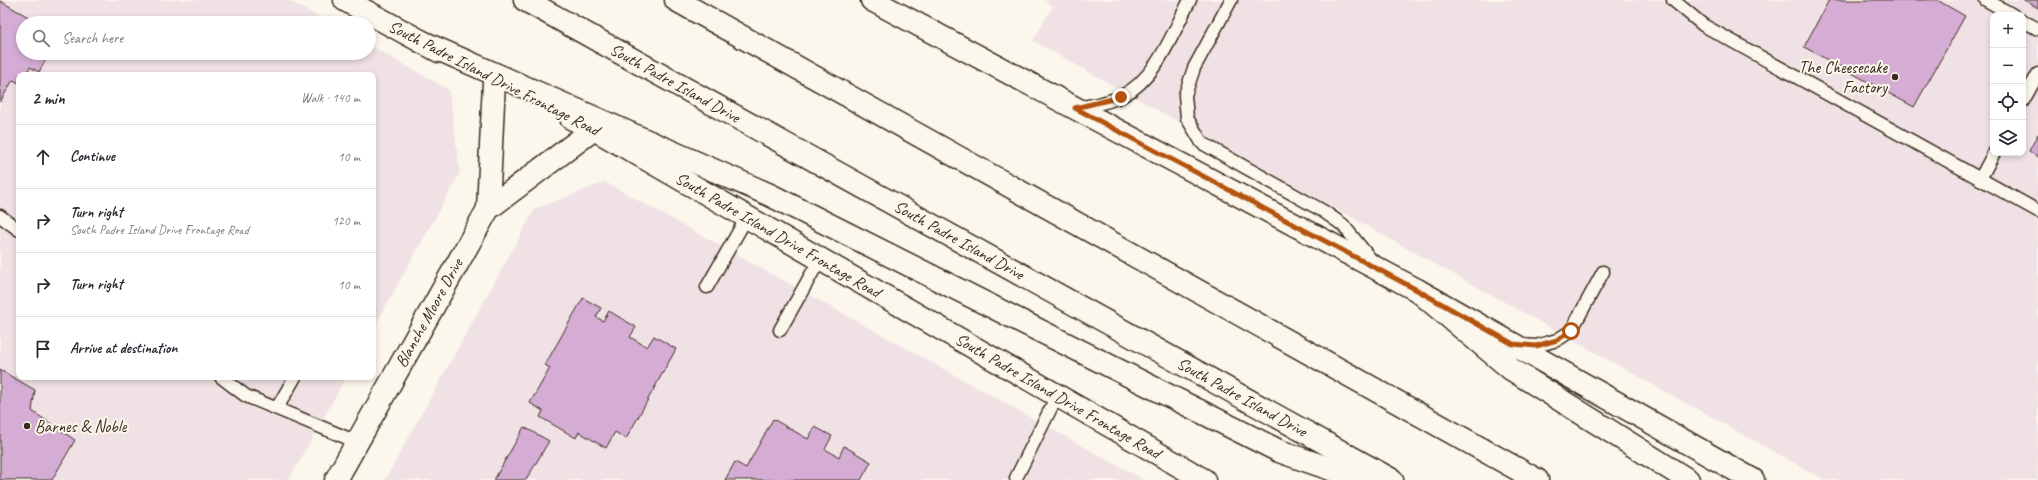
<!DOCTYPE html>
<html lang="en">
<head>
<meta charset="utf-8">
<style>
  body { margin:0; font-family:Caveat,sans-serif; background:#f2f2f3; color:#2b2b33 }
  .controls { position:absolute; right:12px; top:12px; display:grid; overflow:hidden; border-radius:8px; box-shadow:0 2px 6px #0003 }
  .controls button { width:36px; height:36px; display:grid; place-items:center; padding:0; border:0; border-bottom:1px solid #e1e1e2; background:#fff; color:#2b2b33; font:20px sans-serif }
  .stop { position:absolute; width:12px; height:12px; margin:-9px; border:3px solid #b45309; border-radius:50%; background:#fff }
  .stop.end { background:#b45309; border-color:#fff; box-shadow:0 1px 4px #0008 }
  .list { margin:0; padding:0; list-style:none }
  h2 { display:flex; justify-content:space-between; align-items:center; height:52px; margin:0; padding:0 16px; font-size:17px }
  h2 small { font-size:13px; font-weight:400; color:#7c7c81 }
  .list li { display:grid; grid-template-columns:26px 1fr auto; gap:12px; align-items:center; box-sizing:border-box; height:64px; padding:0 16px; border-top:1px solid #e1e1e2 }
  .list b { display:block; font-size:15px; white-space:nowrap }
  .list p { margin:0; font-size:13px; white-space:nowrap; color:#7c7c81 }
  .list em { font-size:13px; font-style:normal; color:#7c7c81 }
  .icon { flex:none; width:22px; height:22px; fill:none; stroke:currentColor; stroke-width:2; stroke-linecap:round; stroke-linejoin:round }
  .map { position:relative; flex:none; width:2038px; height:480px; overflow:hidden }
  .search { position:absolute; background:#fff; box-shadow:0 2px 6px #0003; left:16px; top:16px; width:360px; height:44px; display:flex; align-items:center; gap:10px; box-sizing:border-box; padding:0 14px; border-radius:22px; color:#7c7c81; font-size:15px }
  .panel { position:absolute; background:#fff; box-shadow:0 2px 6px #0003; left:16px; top:72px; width:360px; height:308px; border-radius:8px }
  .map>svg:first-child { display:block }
  .built { fill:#f0e1e5; fill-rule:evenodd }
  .building { fill:#d5add4; stroke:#3b2a1e }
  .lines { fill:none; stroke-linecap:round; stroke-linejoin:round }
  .lane-casing { stroke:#3b2a1e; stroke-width:15 }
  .secondary-casing { stroke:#3b2a1e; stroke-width:25 }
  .highway-casing { stroke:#3b2a1e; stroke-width:25 }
  .lane { stroke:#fbf7ec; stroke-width:12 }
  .secondary { stroke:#fbf7ec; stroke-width:22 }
  .highway { stroke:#fbf7ec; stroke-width:22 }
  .route { stroke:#b45309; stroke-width:5 }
  .poi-dot { fill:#3b2a1e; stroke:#fbf7ec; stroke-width:1.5 }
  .labels { text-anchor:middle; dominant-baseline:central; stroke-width:4; stroke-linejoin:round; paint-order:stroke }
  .poi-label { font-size:17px; fill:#3b2a1e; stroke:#fbf7ec; text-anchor:end }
  .street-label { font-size:17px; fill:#3b2a1e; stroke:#fbf7ec }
</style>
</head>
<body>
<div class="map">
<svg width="2038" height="480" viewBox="0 0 2038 480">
  <rect width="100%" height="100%" fill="#fbf7ec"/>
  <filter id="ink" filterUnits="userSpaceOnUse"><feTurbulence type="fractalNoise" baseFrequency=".025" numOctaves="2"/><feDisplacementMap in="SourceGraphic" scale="8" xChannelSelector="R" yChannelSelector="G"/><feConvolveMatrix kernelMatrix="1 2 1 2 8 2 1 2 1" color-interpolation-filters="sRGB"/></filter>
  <g filter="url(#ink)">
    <g class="built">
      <path d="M 0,0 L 288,0 L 329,23 L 23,23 L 23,53 L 369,53 L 369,45 L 449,90 L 460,173 L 373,329 L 373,75 L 19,75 L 19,377 L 346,377 L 289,480 L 0,480 Z"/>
      <path d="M 1044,0 L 2038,0 L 2038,480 L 1825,480 L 1033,41 L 1053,6 ZM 1993,15 L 2023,15 L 2023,153 L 1993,153 Z"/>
      <path d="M 605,182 L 1144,480 L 385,480 L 535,209 Z"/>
    </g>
    <g class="building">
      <path d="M 1829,0 L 1937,0 L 1965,16 L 1914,107 L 1804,47 Z"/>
      <path d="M 2024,0 L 2038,0 L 2038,8 Z"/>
      <path d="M 0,1 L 39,23 L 23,23 L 23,53 L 49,54 L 39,72 L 30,67 L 25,75 L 19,75 L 19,83 L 13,80 L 0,102 Z"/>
      <path d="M 2038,134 L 2038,157 L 2029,151 Z"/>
      <path d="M 583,298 L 601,308 L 596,317 L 603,321 L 609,311 L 636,327 L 630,337 L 647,347 L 654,336 L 676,349 L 626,439 L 615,432 L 606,448 L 579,432 L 576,438 L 540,417 L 543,411 L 530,403 L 550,368 L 545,365 Z"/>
      <path d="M 0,370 L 35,390 L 32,411 L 75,440 L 52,480 L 0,480 Z"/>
      <path d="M 773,419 L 808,439 L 815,427 L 832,436 L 825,449 L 839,457 L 844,446 L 871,462 L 861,480 L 725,480 L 735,462 L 746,468 Z"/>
      <path d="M 524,427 L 549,441 L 526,480 L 494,480 Z"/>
    </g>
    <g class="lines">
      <g class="lane-casing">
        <g id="lane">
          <path d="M 1231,0 L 1194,68 L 1185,95 L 1187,118 L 1202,143 L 1323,211 L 1343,225 L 1372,261"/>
          <path d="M 1673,0 L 1703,25 L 2038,211"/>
          <path d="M 1986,0 L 2013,15"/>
          <path d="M 2023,21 L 2038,29"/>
          <path d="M 2023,101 L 2038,74"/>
          <path d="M 1077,108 C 1091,105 1109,103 1122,96 C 1157,78 1172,34 1190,0"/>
          <path d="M 1980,179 L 1994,153"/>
          <path d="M 0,216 L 19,230"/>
          <path d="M 707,287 L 747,217"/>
          <path d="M 780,330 L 820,259"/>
          <path d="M 1521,345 L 1536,346 L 1557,340 L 1571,331 L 1603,272"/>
          <path d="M 221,377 L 246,396 L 357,442"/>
          <path d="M 277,408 L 295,377"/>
          <path d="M 1016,478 L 1057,396"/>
        </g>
      </g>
      <g class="secondary-casing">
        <g id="secondary">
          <path d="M 345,0 L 439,51"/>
          <path d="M 872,0 L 1417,290 L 1753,480"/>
          <path d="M 571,118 L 594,129 L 1204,480"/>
          <path d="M 488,209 L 494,82"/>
          <path d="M 336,480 L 488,209 L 594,129"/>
        </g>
      </g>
      <g class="highway-casing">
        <g id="highway">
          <path d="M 525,0 L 1392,480"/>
          <path d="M 676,0 L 1537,480"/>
          <path d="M 422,42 L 770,195 L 1279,451 L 1362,480"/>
          <path d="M 1417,290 L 1511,369 L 1688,480"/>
        </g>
      </g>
      <use href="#lane" class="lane"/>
      <use href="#secondary" class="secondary"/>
      <use href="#highway" class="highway"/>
    </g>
  </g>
  <g class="lines" filter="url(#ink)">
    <path class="route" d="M 1121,97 L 1075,108 L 1417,290 L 1513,344 L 1536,346 L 1557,340 L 1571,331"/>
  </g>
  <g class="poi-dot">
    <circle cx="1895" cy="77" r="4"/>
    <circle cx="27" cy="426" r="4"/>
  </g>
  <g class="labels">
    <g class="poi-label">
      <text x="1887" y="67">The Cheesecake<tspan x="1887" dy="20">Factory</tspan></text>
      <text x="35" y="426" text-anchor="start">Barnes &amp; Noble</text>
    </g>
    <g class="street-label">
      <text transform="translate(494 78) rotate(27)">South Padre Island Drive Frontage Road</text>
      <text transform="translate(675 83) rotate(29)">South Padre Island Drive</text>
      <text transform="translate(778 235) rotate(30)">South Padre Island Drive Frontage Road</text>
      <text transform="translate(959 240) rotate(29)">South Padre Island Drive</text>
      <text transform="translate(429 313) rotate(-61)">Blanche Moore Drive</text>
      <text transform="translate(1058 396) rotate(30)">South Padre Island Drive Frontage Road</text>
      <text transform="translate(1242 397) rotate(29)">South Padre Island Drive</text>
    </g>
  </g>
</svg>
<div class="controls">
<button>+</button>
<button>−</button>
<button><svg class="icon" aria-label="locate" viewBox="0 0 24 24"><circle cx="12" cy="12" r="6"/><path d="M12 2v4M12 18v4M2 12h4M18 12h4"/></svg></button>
<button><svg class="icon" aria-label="layers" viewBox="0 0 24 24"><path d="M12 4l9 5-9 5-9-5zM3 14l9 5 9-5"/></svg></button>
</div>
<div class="stop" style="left:1571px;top:331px"></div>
<div class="stop end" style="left:1121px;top:97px"></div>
<div class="search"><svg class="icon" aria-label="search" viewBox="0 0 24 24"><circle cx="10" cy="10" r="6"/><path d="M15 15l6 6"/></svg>Search here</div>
<section class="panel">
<h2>2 min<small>Walk · 140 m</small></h2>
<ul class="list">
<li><svg class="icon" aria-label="ahead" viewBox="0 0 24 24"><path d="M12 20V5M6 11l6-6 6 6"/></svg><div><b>Continue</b></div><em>10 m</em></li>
<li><svg class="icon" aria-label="right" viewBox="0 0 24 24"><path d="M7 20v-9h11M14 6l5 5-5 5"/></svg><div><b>Turn right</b><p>South Padre Island Drive Frontage Road</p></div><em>120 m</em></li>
<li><svg class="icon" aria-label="right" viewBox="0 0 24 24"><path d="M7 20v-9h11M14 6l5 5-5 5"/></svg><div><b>Turn right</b></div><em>10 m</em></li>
<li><svg class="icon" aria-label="arrive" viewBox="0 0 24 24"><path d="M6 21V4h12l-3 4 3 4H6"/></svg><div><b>Arrive at destination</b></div></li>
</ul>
</section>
</div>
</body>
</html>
